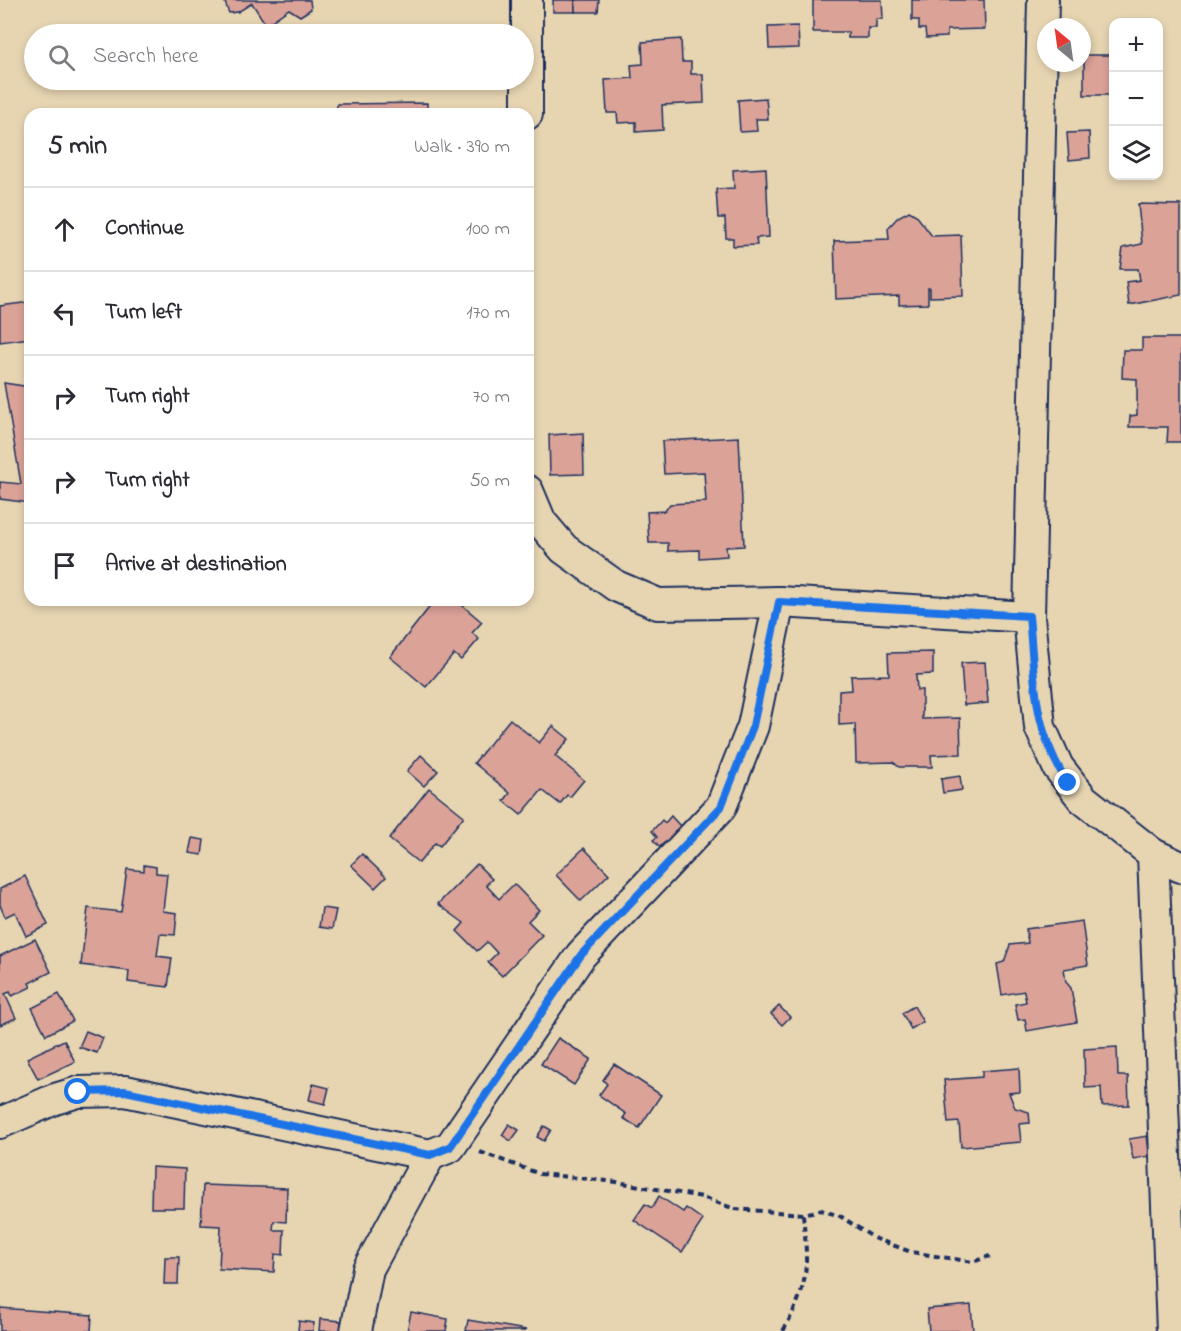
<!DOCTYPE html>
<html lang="en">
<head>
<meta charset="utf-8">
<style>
  body { margin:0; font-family:"Indie Flower",sans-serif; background:#f7f7f7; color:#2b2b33 }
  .controls { position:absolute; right:18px; top:18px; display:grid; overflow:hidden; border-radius:12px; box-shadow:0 3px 9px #0003 }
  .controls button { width:54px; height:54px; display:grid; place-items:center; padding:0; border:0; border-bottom:2px solid #e1e1e2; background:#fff; color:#2b2b33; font:30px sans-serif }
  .compass { position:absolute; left:1037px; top:18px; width:54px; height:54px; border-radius:50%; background:#fff; box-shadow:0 3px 9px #0003; rotate:331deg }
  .stop { position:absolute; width:18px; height:18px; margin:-14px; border:4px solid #1a73e8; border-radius:50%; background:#fff }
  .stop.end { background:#1a73e8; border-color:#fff; box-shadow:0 2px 6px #0008 }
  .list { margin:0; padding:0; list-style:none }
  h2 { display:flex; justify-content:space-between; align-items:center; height:78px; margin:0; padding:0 24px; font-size:26px }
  h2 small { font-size:20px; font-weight:400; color:#7c7c81 }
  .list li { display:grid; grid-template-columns:39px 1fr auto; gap:18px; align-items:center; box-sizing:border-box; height:84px; padding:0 24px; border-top:2px solid #e1e1e2 }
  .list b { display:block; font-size:22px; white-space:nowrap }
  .list em { font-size:20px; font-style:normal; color:#7c7c81 }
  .icon { flex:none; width:33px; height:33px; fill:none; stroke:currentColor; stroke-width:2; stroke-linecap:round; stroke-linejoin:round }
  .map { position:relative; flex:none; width:1181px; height:1331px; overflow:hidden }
  .search { position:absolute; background:#fff; box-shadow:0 3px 9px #0003; left:24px; top:24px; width:510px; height:66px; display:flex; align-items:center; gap:15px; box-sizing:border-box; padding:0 21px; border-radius:33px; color:#7c7c81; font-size:22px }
  .panel { position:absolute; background:#fff; box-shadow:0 3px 9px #0003; left:24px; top:108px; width:510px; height:498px; border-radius:18px }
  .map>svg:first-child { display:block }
  .building { fill:#dba298; stroke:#1b2f5e; stroke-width:1.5 }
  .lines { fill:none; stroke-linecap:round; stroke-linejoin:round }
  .street-casing { stroke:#1b2f5e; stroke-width:34 }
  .path { stroke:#1b2f5e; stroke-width:4; stroke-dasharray:6 4.5; stroke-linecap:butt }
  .street { stroke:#e7d5b2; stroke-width:30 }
  .route { stroke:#1a73e8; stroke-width:8 }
</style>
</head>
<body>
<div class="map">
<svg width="1181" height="1331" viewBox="0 0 1181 1331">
  <rect width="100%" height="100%" fill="#e7d5b2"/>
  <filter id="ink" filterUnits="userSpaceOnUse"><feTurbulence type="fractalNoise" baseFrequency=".0167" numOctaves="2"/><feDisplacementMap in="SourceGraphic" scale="12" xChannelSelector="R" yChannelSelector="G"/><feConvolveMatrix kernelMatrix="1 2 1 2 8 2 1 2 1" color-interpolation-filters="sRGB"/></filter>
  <g filter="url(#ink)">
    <g class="building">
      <path d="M 224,0 L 310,0 L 311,9 L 300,16 L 289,9 L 266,25 L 252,3 L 238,12 L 229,13 Z"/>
      <rect x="553" y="0" width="22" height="12"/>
      <path d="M 575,0 L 599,0 L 598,12 L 575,12 Z"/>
      <path d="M 813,0 L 882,0 L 883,19 L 876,19 L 876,28 L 868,28 L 868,38 L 848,38 L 848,32 L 813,32 Z"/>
      <path d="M 912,0 L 984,0 L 985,29 L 947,30 L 947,37 L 926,38 L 925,29 L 919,29 L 919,20 L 912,20 Z"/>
      <path d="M 798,26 L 799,48 L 769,49 L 768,27 Z"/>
      <path d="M 681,39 L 682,62 L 691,62 L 691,74 L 703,74 L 704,103 L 662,105 L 663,130 L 636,132 L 636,122 L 618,123 L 617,113 L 607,113 L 605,80 L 632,78 L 631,65 L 643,64 L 642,42 Z"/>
      <rect x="1084" y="55" width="30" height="40"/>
      <path d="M 766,98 L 768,119 L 756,119 L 757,131 L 740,132 L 738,100 Z"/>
      <path d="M 427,103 L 427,114 L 337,114 L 337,104 Z"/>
      <path d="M 1089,132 L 1090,158 L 1069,160 L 1067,133 Z"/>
      <path d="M 766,168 L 769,237 L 756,238 L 757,245 L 733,246 L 733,238 L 726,238 L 725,218 L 718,218 L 716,189 L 734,188 L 733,170 Z"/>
      <path d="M 1138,204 L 1181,205 L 1181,295 L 1129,305 L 1126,282 L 1140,280 L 1138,269 L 1120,269 L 1123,248 L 1142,244 Z"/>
      <path d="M 909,211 L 916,215 L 932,236 L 961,235 L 963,296 L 930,297 L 930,288 L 928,288 L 928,304 L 899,305 L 899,296 L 836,299 L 834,241 L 889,239 L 888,228 L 898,217 Z"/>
      <path d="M 30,302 L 30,338 L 0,342 L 0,306 Z"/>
      <path d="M 1142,338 L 1181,338 L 1181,442 L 1167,442 L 1168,427 L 1129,427 L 1130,416 L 1137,415 L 1137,379 L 1122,378 L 1123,350 L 1142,350 Z"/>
      <path d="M 4,383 L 30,387 L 30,503 L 0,499 L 0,482 L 21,484 Z"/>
      <path d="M 583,433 L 584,474 L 550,475 L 549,435 Z"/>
      <path d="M 739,437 L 744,546 L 726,547 L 727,556 L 699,558 L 699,550 L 668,551 L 668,543 L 649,543 L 647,512 L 665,511 L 670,504 L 706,502 L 704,472 L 664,474 L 662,441 Z"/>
      <path d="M 439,600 L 456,600 L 482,622 L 472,633 L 479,639 L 461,660 L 454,654 L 426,687 L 390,657 L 432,604 L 434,605 Z"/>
      <path d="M 933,652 L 933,674 L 916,675 L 917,690 L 922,690 L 922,719 L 960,718 L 961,754 L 931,755 L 932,767 L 899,767 L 893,762 L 856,763 L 855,724 L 839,725 L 839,691 L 852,690 L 851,676 L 889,675 L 888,653 Z"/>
      <path d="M 985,662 L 988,703 L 964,705 L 961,663 Z"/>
      <path d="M 510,719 L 539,743 L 553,726 L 569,739 L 555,756 L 584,780 L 570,797 L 567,795 L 560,804 L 542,790 L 521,815 L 504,801 L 510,793 L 474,763 Z"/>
      <path d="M 421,755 L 438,771 L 424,786 L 407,771 Z"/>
      <path d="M 960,776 L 962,790 L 943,793 L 941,779 Z"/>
      <path d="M 429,788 L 464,816 L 440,846 L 435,843 L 419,863 L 389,839 Z"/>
      <path d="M 671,816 L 680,826 L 674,832 L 678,836 L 667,846 L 664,843 L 660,847 L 653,840 L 657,837 L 652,831 L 662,820 L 665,823 Z"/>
      <path d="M 192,838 L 204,840 L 202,855 L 189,853 Z"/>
      <path d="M 584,848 L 609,874 L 581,901 L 556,875 Z"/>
      <path d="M 362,854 L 386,877 L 375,888 L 351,865 Z"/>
      <path d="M 477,864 L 492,879 L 486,885 L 499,899 L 514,884 L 539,910 L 528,921 L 542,935 L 502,976 L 488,962 L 497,953 L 487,942 L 477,951 L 457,931 L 464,923 L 438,904 Z"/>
      <path d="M 144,865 L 156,867 L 156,873 L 167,874 L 163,911 L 177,913 L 175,935 L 160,934 L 157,956 L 172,958 L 168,987 L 128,982 L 129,971 L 81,965 L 88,908 L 121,912 L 127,869 L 144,871 Z"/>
      <path d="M 25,876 L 48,925 L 26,936 L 15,912 L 5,917 L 0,905 L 0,889 Z"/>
      <path d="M 322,908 L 336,910 L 332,929 L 319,927 Z"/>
      <path d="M 1082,921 L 1088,965 L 1064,969 L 1066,982 L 1071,988 L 1077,1022 L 1027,1031 L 1025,1019 L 1018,1020 L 1015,1004 L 1026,1002 L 1024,991 L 1002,995 L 997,964 L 1004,962 L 1010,945 L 1028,943 L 1026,929 Z"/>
      <path d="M 35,939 L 51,972 L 29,983 L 31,987 L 12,996 L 10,992 L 5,994 L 16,1018 L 0,1025 L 0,956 Z"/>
      <path d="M 59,994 L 73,1021 L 46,1035 L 32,1008 Z"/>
      <path d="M 779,1006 L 790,1017 L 782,1025 L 771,1014 Z"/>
      <path d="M 914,1006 L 923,1022 L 911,1029 L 902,1013 Z"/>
      <path d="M 86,1031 L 103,1038 L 97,1053 L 79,1047 Z"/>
      <path d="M 558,1038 L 591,1059 L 574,1085 L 541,1064 Z"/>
      <path d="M 64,1040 L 75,1062 L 38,1079 L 27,1058 Z"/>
      <path d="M 1117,1047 L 1118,1076 L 1128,1076 L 1129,1105 L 1102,1106 L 1101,1087 L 1085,1088 L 1084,1049 Z"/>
      <path d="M 614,1064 L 661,1095 L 639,1128 L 623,1118 L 626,1114 L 599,1095 L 607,1084 L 603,1080 Z"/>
      <path d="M 1019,1068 L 1020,1092 L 1009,1093 L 1015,1108 L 1029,1112 L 1030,1123 L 1019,1124 L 1021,1142 L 961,1147 L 959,1122 L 948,1123 L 944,1080 L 982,1077 L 982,1071 Z"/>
      <path d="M 313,1084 L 329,1088 L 325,1104 L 309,1100 Z"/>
      <path d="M 509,1124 L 519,1130 L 511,1141 L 502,1135 Z"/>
      <path d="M 544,1126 L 551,1130 L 544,1141 L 537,1137 Z"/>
      <path d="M 1147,1136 L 1150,1156 L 1133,1159 L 1129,1139 Z"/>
      <path d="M 152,1167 L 185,1169 L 184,1208 L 151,1208 Z"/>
      <path d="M 203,1185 L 287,1188 L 286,1222 L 274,1221 L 273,1230 L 284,1230 L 283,1255 L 275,1254 L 274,1272 L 219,1269 L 221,1226 L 201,1225 Z"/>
      <path d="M 659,1196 L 683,1212 L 686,1208 L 703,1220 L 682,1252 L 634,1220 L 645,1204 L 652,1208 Z"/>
      <path d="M 165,1257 L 179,1257 L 178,1284 L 164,1284 Z"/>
      <path d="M 971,1305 L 973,1331 L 929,1331 L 927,1309 Z"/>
      <path d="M 0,1308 L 92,1315 L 91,1331 L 0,1331 Z"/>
      <path d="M 411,1312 L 448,1319 L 446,1331 L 407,1331 Z"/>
      <path d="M 320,1319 L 341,1321 L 341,1331 L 319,1331 Z"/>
      <path d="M 468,1320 L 526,1330 L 525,1331 L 466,1331 Z"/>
      <path d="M 299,1321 L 314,1323 L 313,1331 L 298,1331 Z"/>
    </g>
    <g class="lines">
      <g class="street-casing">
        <g id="street">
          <path d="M 527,0 L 527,114"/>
          <path d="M 1043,0 L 1029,617 L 1040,727 L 1058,767 L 1083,799 L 1153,854 L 1181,867"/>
          <path d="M 528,491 L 541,522 L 564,549 L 616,586 L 658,604 L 779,602 L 1029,617"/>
          <path d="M 1153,854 L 1172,1331"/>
          <path d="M 0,1123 L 55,1099 L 78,1092 L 125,1091 L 430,1155 L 450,1147 L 581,955 L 721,807 L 753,726 L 779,602"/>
          <path d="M 356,1331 L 368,1269 L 430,1155"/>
        </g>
      </g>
      <g class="path">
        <path d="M 480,1152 L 540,1174 L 617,1182 L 702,1197 L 735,1209 L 803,1214 L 821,1210 L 840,1216 L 874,1238 L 911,1252 L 973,1262 L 990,1256"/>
        <path d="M 783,1331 C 810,1284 808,1266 803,1214"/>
      </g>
      <use href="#street" class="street"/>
    </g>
  </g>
  <g class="lines" filter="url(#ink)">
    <path class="route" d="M 78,1092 L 125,1091 L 430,1155 L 450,1147 L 581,955 L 721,807 L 753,726 L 779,602 L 1029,616 C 1035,678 1032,729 1068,783"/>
  </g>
</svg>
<div class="controls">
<button>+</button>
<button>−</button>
<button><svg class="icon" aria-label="layers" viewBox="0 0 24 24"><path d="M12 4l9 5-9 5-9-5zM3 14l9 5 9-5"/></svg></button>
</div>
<svg class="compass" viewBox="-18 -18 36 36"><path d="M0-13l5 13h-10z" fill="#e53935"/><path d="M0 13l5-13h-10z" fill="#7c7c81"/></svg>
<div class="stop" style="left:78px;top:1092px"></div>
<div class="stop end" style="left:1068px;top:783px"></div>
<div class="search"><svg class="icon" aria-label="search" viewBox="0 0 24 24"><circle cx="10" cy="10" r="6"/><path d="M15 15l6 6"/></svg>Search here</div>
<section class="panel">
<h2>5 min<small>Walk · 390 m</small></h2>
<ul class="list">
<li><svg class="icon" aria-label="ahead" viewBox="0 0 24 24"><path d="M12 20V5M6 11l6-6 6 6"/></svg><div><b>Continue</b></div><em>100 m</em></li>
<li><svg class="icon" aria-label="left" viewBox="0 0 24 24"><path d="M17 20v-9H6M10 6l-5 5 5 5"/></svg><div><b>Turn left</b></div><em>170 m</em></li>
<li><svg class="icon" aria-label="right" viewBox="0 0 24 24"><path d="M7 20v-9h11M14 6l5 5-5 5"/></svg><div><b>Turn right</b></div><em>70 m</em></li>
<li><svg class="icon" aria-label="right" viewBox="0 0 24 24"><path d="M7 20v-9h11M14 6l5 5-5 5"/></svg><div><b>Turn right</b></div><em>50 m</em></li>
<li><svg class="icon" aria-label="arrive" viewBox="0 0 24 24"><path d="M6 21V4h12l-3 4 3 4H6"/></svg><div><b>Arrive at destination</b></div></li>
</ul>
</section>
</div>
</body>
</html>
